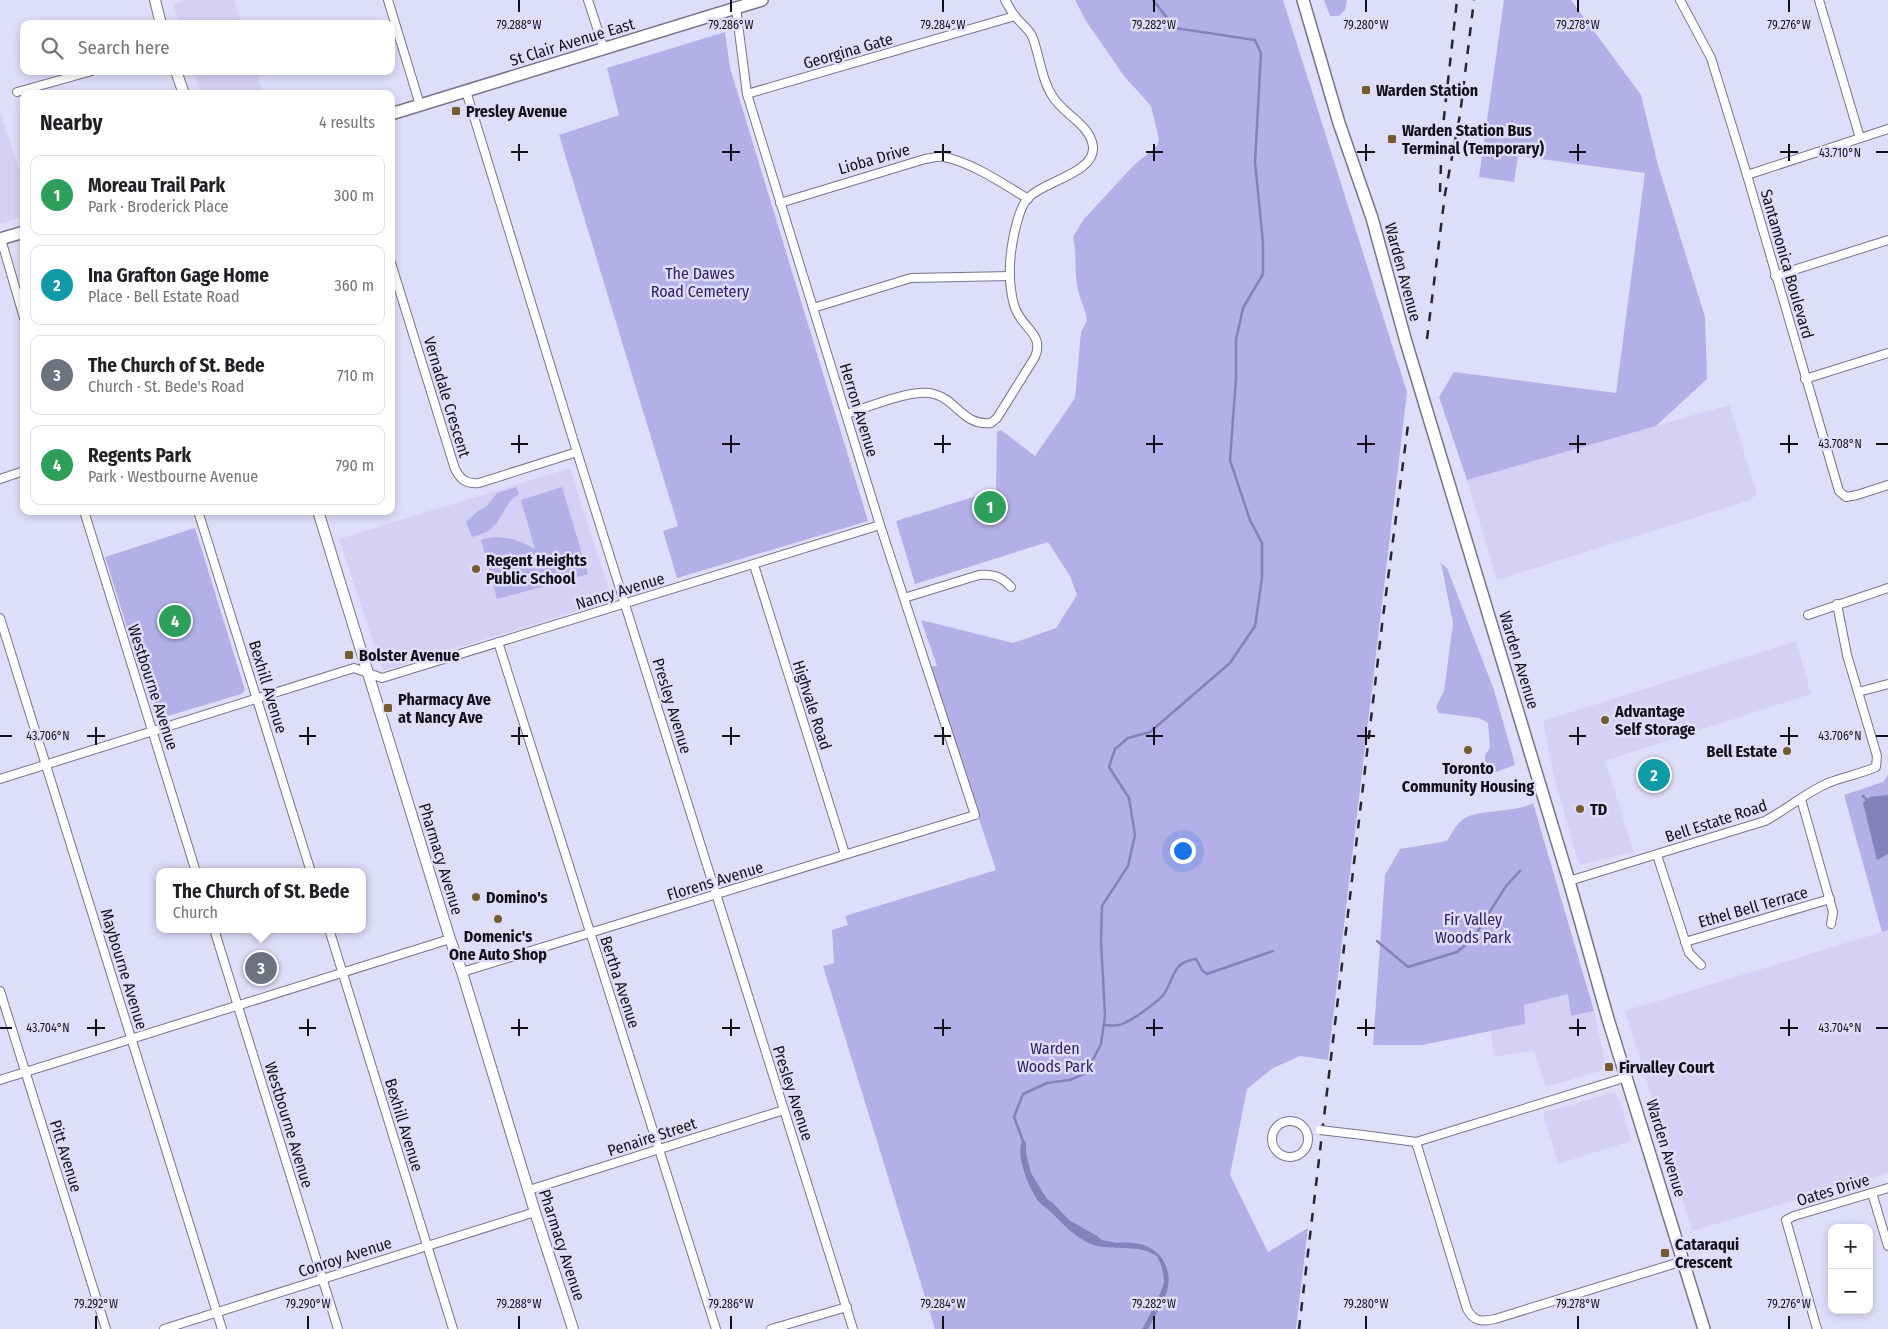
<!DOCTYPE html>
<html lang="en">
<head>
<meta charset="utf-8">
<style>
  body { margin:0; font-family:"Fira Sans Condensed",sans-serif; background:#f2f2f2; color:#202124 }
  .controls { position:absolute; right:15px; bottom:15px; display:grid; overflow:hidden; border-radius:10px; box-shadow:0 2px 8px #0003 }
  .controls button { width:45px; height:45px; display:grid; place-items:center; padding:0; border:0; border-bottom:1px solid #e0e0e0; background:#fff; color:#202124; font:25px sans-serif }
  .you { position:absolute; left:1182px; top:850px; width:18px; height:18px; margin:-12px; border:4px solid #fff; border-radius:50%; background:#1a73e8; box-shadow:0 0 0 8px #1a73e833 }
  .badge { display:grid; place-items:center; width:32px; height:32px; border-radius:50%; background:#775b2e; color:#fff; font-size:16px; font-weight:700 }
  .pin { position:absolute; translate:-50% -50%; border:2px solid #fff; box-shadow:0 1px 5px #0006 }
  .popup { position:absolute; left:156px; top:868px; width:210px; height:65px; box-sizing:border-box; display:grid; place-content:center; border-radius:10px; background:#fff; filter:drop-shadow(0 1px 4px #0005); font-size:16px; white-space:nowrap; color:#757577 }
  .popup b { font-size:19px; color:#202124 }
  .popup::after { content:''; position:absolute; left:50%; top:100%; margin-left:-10px; border:10px solid transparent; border-top-color:#fff }
  .list { margin:0; padding:0; list-style:none }
  h2 { display:flex; justify-content:space-between; align-items:center; height:65px; margin:0; padding:0 20px; font-size:21px }
  h2 small { font-size:16px; font-weight:400; color:#757577 }
  .list li { display:grid; grid-template-columns:32px 1fr auto; gap:15px; align-items:center; box-sizing:border-box; height:80px; margin:0 10px 10px; padding:0 10px; border:1px solid #e0e0e0; border-radius:10px }
  .list b { display:block; font-size:19px; white-space:nowrap }
  .list p { margin:0; font-size:16px; white-space:nowrap; color:#757577 }
  .list em { font-size:16px; font-style:normal; color:#757577 }
  .icon { flex:none; width:28px; height:28px; fill:none; stroke:currentColor; stroke-width:2; stroke-linecap:round; stroke-linejoin:round }
  .map { position:relative; flex:none; width:1888px; height:1329px; overflow:hidden }
  .search { position:absolute; background:#fff; box-shadow:0 2px 8px #0003; left:20px; top:20px; width:375px; height:55px; display:flex; align-items:center; gap:12px; box-sizing:border-box; padding:0 18px; border-radius:10px; color:#757577; font-size:19px }
  .panel { position:absolute; background:#fff; box-shadow:0 2px 8px #0003; left:20px; top:90px; width:375px; height:425px; border-radius:10px }
  .map>svg:first-child { display:block }
  .built { fill:#d4d1f5 }
  .green { fill:#b4afe6 }
  .water { fill:#8680bb }
  .lines { fill:none; stroke-linecap:round; stroke-linejoin:round }
  .stream { stroke:#8680bb; stroke-width:2.5 }
  .minor-casing { stroke:#76748d; stroke-width:10 }
  .tertiary-casing { stroke:#76748d; stroke-width:12 }
  .secondary-casing { stroke:#76748d; stroke-width:14 }
  .minor { stroke:#fff; stroke-width:8 }
  .tertiary { stroke:#fff; stroke-width:10 }
  .secondary { stroke:#fff; stroke-width:11 }
  .rail { stroke:#262631; stroke-width:2.5; stroke-dasharray:9 9; stroke-linecap:butt }
  .minor-bridge-casing { stroke:#76748d; stroke-width:10; stroke-linecap:butt }
  .minor-bridge { stroke:#fff; stroke-width:8 }
  .ticks { fill:none; stroke:#11111a; stroke-width:2 }
  .poi-dot { fill:#775b2e; stroke:#dfdefa; stroke-width:2 }
  .labels { text-anchor:middle; dominant-baseline:central; stroke-width:5; stroke-linejoin:round; paint-order:stroke }
  .street-label { font-size:16px; fill:#11111a; stroke:#dfdefa }
  .poi-label { font-size:16px; font-weight:bold; fill:#11111a; stroke:#dfdefa; text-anchor:start }
  .park-label { font-size:16px; fill:#322169; stroke:#dfdefa }
  .ticks-label { font-size:12px; text-anchor:middle; fill:#11111a; stroke:#dfdefa; stroke-width:5; stroke-linejoin:round; paint-order:stroke }
</style>
</head>
<body>
<div class="map">
<svg width="1888" height="1329" viewBox="0 0 1888 1329">
  <rect width="100%" height="100%" fill="#dfdefa"/>
  <g class="built">
    <path d="M 185,0 L 234,0 L 241,24 L 179,24 L 173,4 Z"/>
    <path d="M 194,71 L 256,71 L 263,94 L 201,94 Z"/>
    <path d="M 0,112 L 24,185 L 24,216 L 0,224 Z"/>
    <path d="M 1729,405 L 1757,493 L 1751,500 L 1497,580 L 1467,480 Z"/>
    <path d="M 570,468 L 612,600 L 383,671 L 339,539 Z"/>
    <path d="M 1796,641 L 1811,694 L 1605,761 L 1634,852 L 1579,865 L 1554,777 L 1543,721 Z"/>
    <path d="M 1888,930 L 1888,1173 L 1692,1231 L 1625,1011 Z"/>
    <path d="M 1568,994 L 1571,1016 L 1594,1011 L 1607,1069 L 1546,1087 L 1534,1051 L 1494,1057 L 1491,1032 L 1525,1024 L 1523,1005 Z"/>
    <path d="M 1615,1092 L 1620,1102 L 1631,1141 L 1558,1164 L 1543,1113 Z"/>
  </g>
  <g class="green">
    <path d="M 1075,0 L 1283,0 L 1407,392 L 1328,1060 L 1300,1056 L 1273,1068 L 1247,1089 L 1230,1175 L 1268,1252 L 1308,1228 L 1296,1329 L 935,1329 L 823,966 L 834,963 L 832,930 L 848,925 L 845,916 L 996,870 L 928,666 L 937,666 L 921,620 L 1013,643 L 1056,628 L 1077,595 L 1070,576 L 1048,542 L 915,584 L 896,521 L 996,490 L 997,432 L 1001,430 L 1035,456 L 1075,398 L 1081,332 L 1087,321 C 1086,310 1080,300 1078,290 C 1074,272 1077,254 1073,237 L 1084,219 L 1133,166 L 1157,146 L 1159,139 L 1151,106 L 1124,76 L 1086,21 Z"/>
    <path d="M 1324,0 L 1347,0 L 1345,10 L 1339,16 L 1330,16 Z"/>
    <path d="M 1504,0 L 1571,0 L 1641,95 L 1658,165 L 1705,317 L 1707,379 L 1656,426 L 1467,480 L 1439,397 L 1454,372 L 1616,393 L 1645,173 L 1518,156 L 1514,182 L 1479,177 Z"/>
    <path d="M 725,32 L 730,68 L 868,521 L 677,578 L 663,531 L 678,526 L 559,135 L 619,115 L 607,68 Z"/>
    <path d="M 516,487 L 519,494 L 510,501 L 496,524 L 487,532 L 472,537 L 466,522 L 478,511 L 487,506 L 497,493 Z"/>
    <path d="M 562,487 L 588,574 L 497,599 L 481,540 C 499,533 519,540 535,549 L 521,500 Z"/>
    <path d="M 195,528 L 245,690 L 241,694 L 158,719 L 155,717 L 105,557 Z"/>
    <path d="M 1441,563 L 1447,568 L 1494,690 L 1513,757 L 1515,765 L 1493,773 L 1485,766 L 1485,755 L 1490,748 L 1488,723 L 1479,718 L 1439,713 L 1436,707 L 1444,691 L 1453,623 Z"/>
    <path d="M 1888,775 L 1888,930 L 1882,932 L 1844,795 L 1883,782 Z"/>
    <path d="M 1533,803 L 1594,1011 L 1571,1016 L 1568,994 L 1524,1005 L 1525,1024 L 1422,1045 L 1373,1045 L 1385,875 L 1400,849 L 1447,841 C 1451,835 1455,826 1461,821 C 1475,808 1514,814 1533,803 Z"/>
  </g>
  <g class="water">
    <path d="M 1888,795 L 1888,854 L 1877,860 L 1863,803 L 1870,797 Z"/>
    <path d="M 1023,1139 L 1026,1143 L 1026,1153 L 1031,1173 L 1047,1199 L 1053,1203 L 1069,1220 L 1097,1236 L 1106,1244 C 1115,1243 1124,1242 1133,1243 C 1160,1245 1175,1269 1166,1294 C 1161,1306 1154,1318 1148,1329 L 1142,1329 L 1152,1311 L 1156,1299 L 1165,1287 L 1162,1267 L 1157,1256 C 1153,1254 1148,1251 1143,1250 C 1125,1246 1099,1251 1083,1240 C 1069,1231 1063,1224 1052,1213 C 1048,1209 1043,1206 1040,1203 C 1029,1190 1014,1153 1023,1139 Z"/>
  </g>
  <g class="lines">
    <g class="stream">
      <path d="M 1863,796 L 1867,800"/>
      <path d="M 1377,941 L 1408,967 L 1457,952 L 1472,940 L 1506,886 L 1520,871"/>
      <path d="M 1104,1025 C 1108,1025 1115,1026 1119,1025 C 1129,1023 1158,1002 1164,994 C 1175,977 1172,962 1196,959 L 1202,970 L 1207,974 L 1273,951"/>
      <path d="M 1023,1141 L 1014,1117 L 1023,1094 L 1047,1083 L 1070,1080 L 1086,1073 L 1101,1044 L 1105,1016 L 1101,941 L 1102,906 L 1128,866 L 1135,835 L 1129,798 L 1109,767 L 1115,749 L 1128,738 L 1150,732 L 1230,663 L 1255,626 L 1262,578 L 1262,543 L 1250,520 L 1230,460 L 1236,379 L 1236,340 L 1243,308 L 1263,274 L 1263,243 L 1255,162 L 1261,53 L 1255,40 L 1175,28 L 1153,0"/>
      <path d="M 1101,1241 L 1115,1244"/>
      <path d="M 1161,1295 L 1166,1281"/>
    </g>
    <g class="minor-casing">
      <g id="minor">
        <path d="M 388,0 L 420,105"/>
        <path d="M 588,0 L 604,49"/>
        <path d="M 1680,0 L 1711,58 L 1747,175 L 1839,491 L 1846,497 L 1857,495 L 1888,485"/>
        <path d="M 1819,0 L 1860,138"/>
        <path d="M 466,91 L 577,452 L 853,1329"/>
        <path d="M 17,92 L 92,71"/>
        <path d="M 747,94 L 1015,16"/>
        <path d="M 1747,175 L 1888,129"/>
        <path d="M 780,203 L 925,159 C 931,158 938,156 944,157 C 971,162 1004,184 1028,199"/>
        <path d="M 1,239 L 24,318"/>
        <path d="M 391,263 L 455,469 C 461,480 466,484 479,483 L 577,452"/>
        <path d="M 1775,276 L 1888,240"/>
        <path d="M 813,308 L 911,278 L 1010,276"/>
        <path d="M 1805,379 L 1888,353"/>
        <path d="M 847,414 C 868,407 913,388 934,394 C 957,400 963,426 991,423 L 997,418 L 1035,357 C 1045,333 1021,329 1014,305 C 1007,279 1010,248 1017,222 C 1019,215 1022,204 1028,198 C 1044,181 1095,173 1093,147 C 1091,125 1063,114 1053,97 C 1041,79 1040,56 1032,36 C 1028,28 1020,23 1015,16 C 1011,11 1008,5 1005,0"/>
        <path d="M 0,479 L 24,471"/>
        <path d="M 84,511 L 196,872"/>
        <path d="M 198,511 L 311,872"/>
        <path d="M 754,565 L 845,854"/>
        <path d="M 904,598 L 979,575 C 993,574 1001,576 1011,587"/>
        <path d="M 1808,615 L 1888,588"/>
        <path d="M 0,618 L 222,1329"/>
        <path d="M 498,642 L 716,1329"/>
        <path d="M 1858,692 L 1888,684"/>
        <path d="M 0,779 L 354,668 L 382,678 L 880,525"/>
        <path d="M 1801,799 L 1833,912 L 1831,924"/>
        <path d="M 1657,855 L 1689,953 L 1701,965"/>
        <path d="M 1569,881 L 1765,821 C 1786,810 1805,793 1828,783 C 1843,777 1860,774 1876,767 L 1877,756 L 1847,655 L 1837,604"/>
        <path d="M 214,929 L 338,1329"/>
        <path d="M 329,929 L 453,1329"/>
        <path d="M 1685,942 L 1830,899"/>
        <path d="M 462,972 L 975,815 L 880,525 L 747,94 L 736,8"/>
        <path d="M 0,991 L 106,1329"/>
        <path d="M 0,1080 L 450,939"/>
        <circle cx="1290" cy="1139" r="18"/>
        <path d="M 1363,1135 L 1416,1142 L 1627,1077"/>
        <path d="M 1416,1142 L 1467,1309 C 1474,1322 1482,1322 1495,1319 L 1683,1261"/>
        <path d="M 529,1190 L 784,1110"/>
        <path d="M 1872,1193 L 1888,1246"/>
        <path d="M 164,1329 L 535,1212"/>
        <path d="M 771,1329 L 847,1307"/>
        <path d="M 1817,1329 L 1786,1220 L 1794,1216 L 1888,1188"/>
      </g>
    </g>
    <g class="tertiary-casing">
      <g id="tertiary">
        <path d="M 155,0 L 161,24"/>
        <path d="M 176,71 L 184,94"/>
        <path d="M 318,511 L 450,939 L 462,972 L 535,1212 L 573,1329"/>
      </g>
    </g>
    <g class="secondary-casing">
      <g id="secondary">
        <path d="M 1303,0 L 1339,123 L 1372,218 L 1406,342 L 1569,881 L 1608,1019 L 1704,1329"/>
        <path d="M 391,114 L 762,0"/>
        <path d="M 0,239 L 24,232"/>
      </g>
    </g>
    <use href="#minor" class="minor"/>
    <use href="#tertiary" class="tertiary"/>
    <use href="#secondary" class="secondary"/>
    <g class="rail">
      <path d="M 1440,192 L 1442,135 L 1457,0"/>
      <path d="M 1427,339 L 1445,194 L 1460,115 L 1474,0"/>
      <path d="M 1299,1329 L 1383,617 L 1408,425"/>
    </g>
    <g class="minor-bridge-casing">
      <path id="minor-bridge" d="M 1320,1130 L 1363,1135"/>
    </g>
    <use href="#minor-bridge" class="minor-bridge"/>
  </g>
  <path class="ticks" d="M 519,0 L 519,12M 731,0 L 731,12M 943,0 L 943,12M 1154,0 L 1154,12M 1366,0 L 1366,12M 1578,0 L 1578,12M 1789,0 L 1789,12M 519,144 L 519,161M 731,144 L 731,161M 943,144 L 943,161M 1154,144 L 1154,161M 1366,144 L 1366,161M 1578,144 L 1578,161M 1789,144 L 1789,161M 511,152 L 528,152M 722,152 L 740,152M 934,152 L 951,152M 1146,152 L 1163,152M 1357,152 L 1375,152M 1569,152 L 1586,152M 1780,152 L 1798,152M 1876,152 L 1888,152M 519,435 L 519,453M 731,435 L 731,453M 943,435 L 943,453M 1154,435 L 1154,453M 1366,435 L 1366,453M 1578,435 L 1578,453M 1789,435 L 1789,453M 511,444 L 528,444M 722,444 L 740,444M 934,444 L 951,444M 1146,444 L 1163,444M 1357,444 L 1375,444M 1569,444 L 1586,444M 1780,444 L 1798,444M 1876,444 L 1888,444M 96,727 L 96,745M 308,727 L 308,745M 519,727 L 519,745M 731,727 L 731,745M 943,727 L 943,745M 1154,727 L 1154,745M 1366,727 L 1366,745M 1578,727 L 1578,745M 1789,727 L 1789,745M 0,736 L 12,736M 87,736 L 105,736M 299,736 L 316,736M 511,736 L 528,736M 722,736 L 740,736M 934,736 L 951,736M 1146,736 L 1163,736M 1357,736 L 1375,736M 1569,736 L 1586,736M 1780,736 L 1798,736M 1876,736 L 1888,736M 96,1019 L 96,1036M 308,1019 L 308,1036M 519,1019 L 519,1036M 731,1019 L 731,1036M 943,1019 L 943,1036M 1154,1019 L 1154,1036M 1366,1019 L 1366,1036M 1578,1019 L 1578,1036M 1789,1019 L 1789,1036M 0,1028 L 12,1028M 87,1028 L 105,1028M 299,1028 L 316,1028M 511,1028 L 528,1028M 722,1028 L 740,1028M 934,1028 L 951,1028M 1146,1028 L 1163,1028M 1357,1028 L 1375,1028M 1569,1028 L 1586,1028M 1780,1028 L 1798,1028M 1876,1028 L 1888,1028M 96,1316 L 96,1329M 308,1316 L 308,1329M 519,1316 L 519,1329M 731,1316 L 731,1329M 943,1316 L 943,1329M 1154,1316 L 1154,1329M 1366,1316 L 1366,1329M 1578,1316 L 1578,1329M 1789,1316 L 1789,1329"/>
  <g class="poi-dot">
    <rect x="1361" y="85" width="10" height="10" rx="2.5"/>
    <rect x="451" y="106" width="10" height="10" rx="2.5"/>
    <rect x="1387" y="134" width="10" height="10" rx="2.5"/>
    <circle cx="476" cy="569" r="5"/>
    <rect x="344" y="650" width="10" height="10" rx="2.5"/>
    <rect x="383" y="703" width="10" height="10" rx="2.5"/>
    <circle cx="1605" cy="720" r="5"/>
    <circle cx="1468" cy="750" r="5"/>
    <circle cx="1787" cy="751" r="5"/>
    <circle cx="1580" cy="809" r="5"/>
    <circle cx="476" cy="897" r="5"/>
    <circle cx="498" cy="919" r="5"/>
    <rect x="1604" y="1062" width="10" height="10" rx="2.5"/>
    <rect x="1660" y="1248" width="10" height="10" rx="2.5"/>
  </g>
  <g class="labels">
    <g class="street-label">
      <text transform="translate(572 42) rotate(-17)">St Clair Avenue East</text>
      <text transform="translate(848 51) rotate(-16)">Georgina Gate</text>
      <text transform="translate(874 159) rotate(-16)">Lioba Drive</text>
      <text transform="translate(1787 264) rotate(74)">Santamonica Boulevard</text>
      <text transform="translate(1403 272) rotate(75)">Warden Avenue</text>
      <text transform="translate(447 397) rotate(73)">Vernadale Crescent</text>
      <text transform="translate(859 410) rotate(73)">Herron Avenue</text>
      <text transform="translate(620 591) rotate(-17)">Nancy Avenue</text>
      <text transform="translate(1519 660) rotate(73)">Warden Avenue</text>
      <text transform="translate(153 687) rotate(72)">Westbourne Avenue</text>
      <text transform="translate(268 687) rotate(73)">Bexhill Avenue</text>
      <text transform="translate(812 705) rotate(72)">Highvale Road</text>
      <text transform="translate(672 706) rotate(73)">Presley Avenue</text>
      <text transform="translate(1716 821) rotate(-18)">Bell Estate Road</text>
      <text transform="translate(441 859) rotate(73)">Pharmacy Avenue</text>
      <text transform="translate(715 881) rotate(-17)">Florens Avenue</text>
      <text transform="translate(1753 907) rotate(-16)">Ethel Bell Terrace</text>
      <text transform="translate(124 969) rotate(73)">Maybourne Avenue</text>
      <text transform="translate(620 982) rotate(72)">Bertha Avenue</text>
      <text transform="translate(793 1093) rotate(72)">Presley Avenue</text>
      <text transform="translate(289 1125) rotate(73)">Westbourne Avenue</text>
      <text transform="translate(404 1125) rotate(73)">Bexhill Avenue</text>
      <text transform="translate(652 1137) rotate(-18)">Penaire Street</text>
      <text transform="translate(1666 1148) rotate(73)">Warden Avenue</text>
      <text transform="translate(66 1156) rotate(73)">Pitt Avenue</text>
      <text transform="translate(1833 1190) rotate(-17)">Oates Drive</text>
      <text transform="translate(562 1245) rotate(72)">Pharmacy Avenue</text>
      <text transform="translate(345 1257) rotate(-18)">Conroy Avenue</text>
    </g>
    <g class="poi-label">
      <text x="1376" y="90">Warden Station</text>
      <text x="466" y="111">Presley Avenue</text>
      <text x="1402" y="130">Warden Station Bus<tspan x="1402" dy="18">Terminal (Temporary)</tspan></text>
      <text x="486" y="560">Regent Heights<tspan x="486" dy="18">Public School</tspan></text>
      <text x="359" y="655">Bolster Avenue</text>
      <text x="398" y="699">Pharmacy Ave<tspan x="398" dy="18">at Nancy Ave</tspan></text>
      <text x="1615" y="711">Advantage<tspan x="1615" dy="18">Self Storage</tspan></text>
      <text x="1777" y="751" text-anchor="end">Bell Estate</text>
      <text x="1468" y="768" text-anchor="middle">Toronto<tspan x="1468" dy="18">Community Housing</tspan></text>
      <text x="1590" y="809">TD</text>
      <text x="486" y="897">Domino's</text>
      <text x="498" y="936" text-anchor="middle">Domenic's<tspan x="498" dy="18">One Auto Shop</tspan></text>
      <text x="1619" y="1067">Firvalley Court</text>
      <text x="1675" y="1244">Cataraqui<tspan x="1675" dy="18">Crescent</tspan></text>
    </g>
    <g class="park-label">
      <text x="700" y="273">The Dawes<tspan x="700" dy="18">Road Cemetery</tspan></text>
      <text x="1473" y="919">Fir Valley<tspan x="1473" dy="18">Woods Park</tspan></text>
      <text x="1055" y="1048">Warden<tspan x="1055" dy="18">Woods Park</tspan></text>
    </g>
  </g>
  <g class="ticks-label">
    <text x="519" y="29">79.288°W</text>
    <text x="731" y="29">79.286°W</text>
    <text x="943" y="29">79.284°W</text>
    <text x="1154" y="29">79.282°W</text>
    <text x="1366" y="29">79.280°W</text>
    <text x="1578" y="29">79.278°W</text>
    <text x="1789" y="29">79.276°W</text>
    <text x="1840" y="157">43.710°N</text>
    <text x="1840" y="448">43.708°N</text>
    <text x="48" y="740">43.706°N</text>
    <text x="1840" y="740">43.706°N</text>
    <text x="48" y="1032">43.704°N</text>
    <text x="1840" y="1032">43.704°N</text>
    <text x="96" y="1308">79.292°W</text>
    <text x="308" y="1308">79.290°W</text>
    <text x="519" y="1308">79.288°W</text>
    <text x="731" y="1308">79.286°W</text>
    <text x="943" y="1308">79.284°W</text>
    <text x="1154" y="1308">79.282°W</text>
    <text x="1366" y="1308">79.280°W</text>
    <text x="1578" y="1308">79.278°W</text>
    <text x="1789" y="1308">79.276°W</text>
  </g>
</svg>
<div class="controls">
<button>+</button>
<button>−</button>
</div>
<div class="you"></div>
<div class="pin badge" style="left:990px;top:507px;background:#2e9e5b">1</div>
<div class="pin badge" style="left:1654px;top:775px;background:#0f9aa8">2</div>
<div class="pin badge" style="left:261px;top:968px;background:#6b7280">3</div>
<div class="popup"><b>The Church of St. Bede</b>Church</div>
<div class="pin badge" style="left:175px;top:621px;background:#2e9e5b">4</div>
<div class="search"><svg class="icon" aria-label="search" viewBox="0 0 24 24"><circle cx="10" cy="10" r="6"/><path d="M15 15l6 6"/></svg>Search here</div>
<section class="panel">
<h2>Nearby<small>4 results</small></h2>
<ul class="list">
<li><span class="badge" style="background:#2e9e5b">1</span><div><b>Moreau Trail Park</b><p>Park · Broderick Place</p></div><em>300 m</em></li>
<li><span class="badge" style="background:#0f9aa8">2</span><div><b>Ina Grafton Gage Home</b><p>Place · Bell Estate Road</p></div><em>360 m</em></li>
<li><span class="badge" style="background:#6b7280">3</span><div><b>The Church of St. Bede</b><p>Church · St. Bede's Road</p></div><em>710 m</em></li>
<li><span class="badge" style="background:#2e9e5b">4</span><div><b>Regents Park</b><p>Park · Westbourne Avenue</p></div><em>790 m</em></li>
</ul>
</section>
</div>
</body>
</html>
